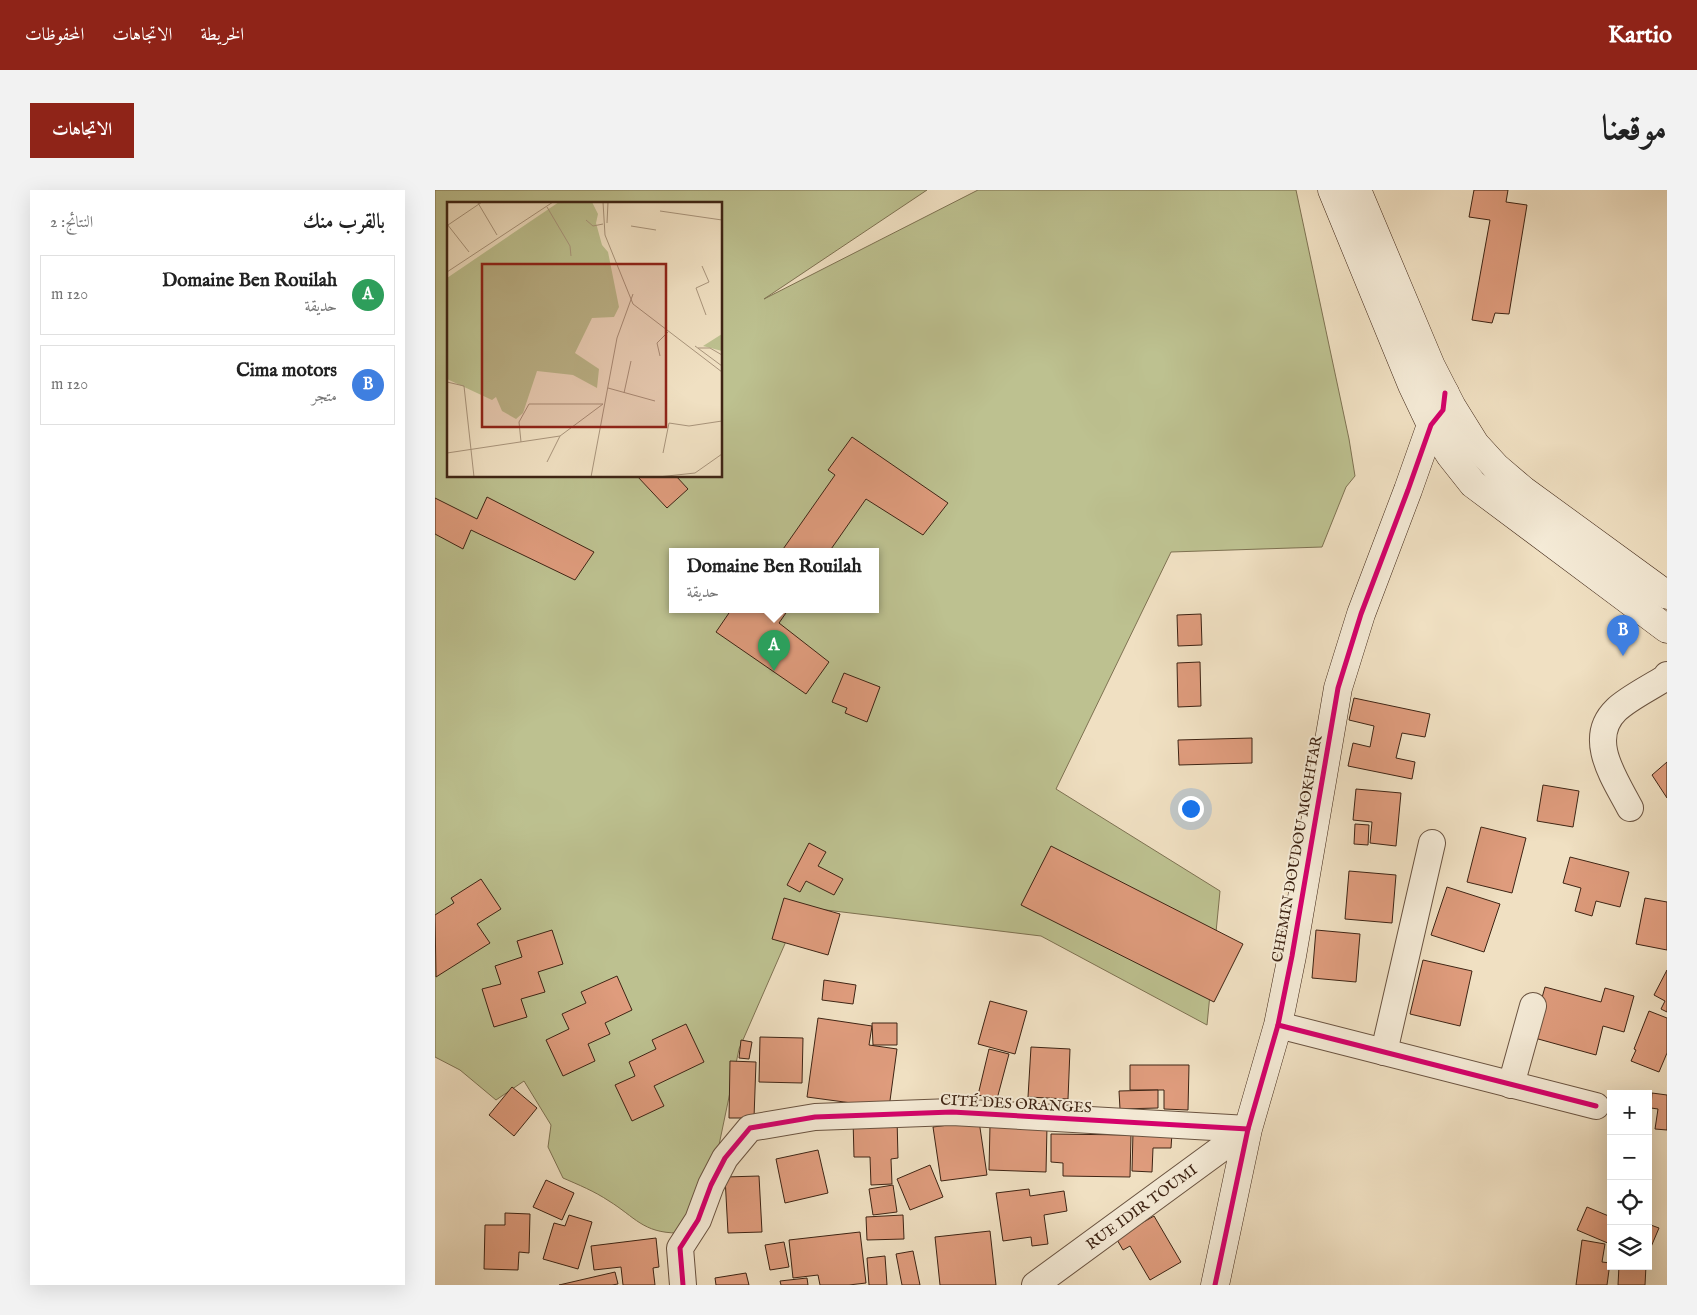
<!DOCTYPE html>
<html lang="ar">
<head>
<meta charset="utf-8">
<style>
  body { margin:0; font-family:"IM FELL English",Amiri,serif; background:#f2f2f2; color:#222; direction:rtl }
  .controls { position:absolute; right:15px; bottom:15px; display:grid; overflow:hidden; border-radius:0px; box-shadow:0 5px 20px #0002 }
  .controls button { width:45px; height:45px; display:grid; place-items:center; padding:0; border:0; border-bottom:1px solid #e0e0e0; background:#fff; color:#222; font:25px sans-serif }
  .you { position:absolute; left:755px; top:618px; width:18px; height:18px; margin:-12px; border:4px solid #fff; border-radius:50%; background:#1a73e8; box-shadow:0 0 0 8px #1a73e833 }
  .badge { display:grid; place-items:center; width:32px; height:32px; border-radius:50%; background:#8f2418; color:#fff; font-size:16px; font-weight:700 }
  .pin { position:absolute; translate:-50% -41px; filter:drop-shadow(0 1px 2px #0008) }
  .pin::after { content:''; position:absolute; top:26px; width:18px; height:15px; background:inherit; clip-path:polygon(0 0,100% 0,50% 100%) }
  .popup { position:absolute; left:234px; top:358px; width:210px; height:65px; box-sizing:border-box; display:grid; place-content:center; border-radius:0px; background:#fff; filter:drop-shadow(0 1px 4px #0005); font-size:16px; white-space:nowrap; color:#767676 }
  .popup b { font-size:19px; color:#222 }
  .popup::after { content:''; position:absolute; left:50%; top:100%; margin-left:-10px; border:10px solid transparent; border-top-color:#fff }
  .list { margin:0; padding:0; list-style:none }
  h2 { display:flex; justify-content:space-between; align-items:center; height:65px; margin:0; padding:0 20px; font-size:21px }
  h2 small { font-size:16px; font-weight:400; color:#767676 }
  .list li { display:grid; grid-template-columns:32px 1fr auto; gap:15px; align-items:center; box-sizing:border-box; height:80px; margin:0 10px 10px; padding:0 10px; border:1px solid #e0e0e0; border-radius:0px }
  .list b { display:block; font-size:19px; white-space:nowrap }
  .list p { margin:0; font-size:16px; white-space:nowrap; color:#767676 }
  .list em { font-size:16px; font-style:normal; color:#767676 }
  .icon { flex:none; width:28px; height:28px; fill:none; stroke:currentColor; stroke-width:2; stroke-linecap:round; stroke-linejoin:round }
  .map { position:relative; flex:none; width:1232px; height:1095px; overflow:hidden; direction:ltr; border-radius:0px }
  header { display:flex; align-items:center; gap:30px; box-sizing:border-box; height:70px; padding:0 25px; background:#8f2418; color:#fff }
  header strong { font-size:24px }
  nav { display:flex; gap:28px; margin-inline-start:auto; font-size:18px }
  .intro { display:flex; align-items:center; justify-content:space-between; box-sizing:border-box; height:120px; padding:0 30px }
  h1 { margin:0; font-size:35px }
  .button { padding:12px 22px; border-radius:0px; background:#8f2418; color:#fff; font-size:18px; font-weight:700 }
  main { display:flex; gap:30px; padding:0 30px }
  aside { flex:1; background:#fff; border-radius:0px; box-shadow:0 5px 20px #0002 }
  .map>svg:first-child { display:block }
  .green { fill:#bdc190; stroke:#7e7252; fill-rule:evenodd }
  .building { fill:#df9c7d; stroke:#3e2414 }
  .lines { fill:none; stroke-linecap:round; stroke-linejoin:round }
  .street-casing { stroke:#6a5340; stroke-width:28 }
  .secondary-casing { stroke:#3e2414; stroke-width:29 }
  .street { stroke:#f5ebd7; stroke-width:26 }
  .secondary { stroke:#f5ebd7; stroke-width:28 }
  .cycleway-casing { stroke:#f5ebd7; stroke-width:8 }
  .cycleway { stroke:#d6006c; stroke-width:5 }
  .labels { text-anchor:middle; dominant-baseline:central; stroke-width:4; stroke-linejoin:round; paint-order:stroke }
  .street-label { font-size:15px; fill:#3e2414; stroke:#f5ebd7 }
  .inset-road { fill:none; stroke:#a9957c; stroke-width:1 }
  .view { fill:#8f2418; fill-opacity:0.15; stroke:#8f2418; stroke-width:2.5 }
  .inset-edge { fill:none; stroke:#3e2414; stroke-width:2.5 }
</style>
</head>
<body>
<header>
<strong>Kartio</strong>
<nav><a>الخريطة</a><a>الاتجاهات</a><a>المحفوظات</a></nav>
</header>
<div class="intro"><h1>موقعنا</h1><a class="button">الاتجاهات</a></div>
<main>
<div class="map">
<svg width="1232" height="1095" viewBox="0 0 1232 1095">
  <rect width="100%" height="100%" fill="#f0e0c2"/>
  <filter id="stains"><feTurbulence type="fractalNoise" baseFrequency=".004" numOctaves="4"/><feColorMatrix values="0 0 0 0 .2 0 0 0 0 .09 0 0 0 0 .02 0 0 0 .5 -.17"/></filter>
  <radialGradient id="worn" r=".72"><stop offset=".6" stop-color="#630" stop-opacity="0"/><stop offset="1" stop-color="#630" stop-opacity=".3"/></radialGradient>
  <path class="green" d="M 0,0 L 492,0 L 329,109 L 543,0 L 861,0 L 914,249 L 920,286 L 911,297 L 887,357 L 736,362 L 621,599 L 785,701 L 772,835 L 606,746 L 366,717 L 304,859 L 284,955 L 243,1043 C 208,1043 200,1027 174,1011 C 159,1001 144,995 128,988 L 113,957 L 116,935 L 89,891 L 61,910 L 25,880 L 0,867 ZM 14,14 L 286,14 L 286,286 L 14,286 ZM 238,362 L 440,362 L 440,420 L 238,420 Z"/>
  <g class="building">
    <path d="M 1039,0 L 1073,0 L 1071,12 L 1092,15 L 1074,124 L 1060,123 L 1057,133 L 1037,130 L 1055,30 L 1034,27 Z"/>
    <path d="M 417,247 L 513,313 L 488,345 L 431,309 L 394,362 L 346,362 L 400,285 L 393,280 Z"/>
    <path d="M 202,286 L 241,286 L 253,299 L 232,318 Z"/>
    <path d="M 52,307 L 159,362 L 140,390 L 36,340 L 28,359 L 0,344 L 0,308 L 42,329 Z"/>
    <path d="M 296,420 L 353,420 L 344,433 L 394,472 L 371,504 L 281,442 Z"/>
    <path d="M 766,424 L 767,455 L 743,456 L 742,425 Z"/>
    <path d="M 765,472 L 766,516 L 743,517 L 742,473 Z"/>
    <path d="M 409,483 L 445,497 L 432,532 L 410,523 L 412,518 L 397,512 Z"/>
    <path d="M 919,508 L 995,524 L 990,547 L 967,543 L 961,568 L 980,572 L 977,589 L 913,576 L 918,553 L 935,557 L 939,536 L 914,530 Z"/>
    <path d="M 817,548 L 817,573 L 744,575 L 743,550 Z"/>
    <path d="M 1232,572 L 1232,608 L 1217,585 Z"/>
    <path d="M 1108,595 L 1144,601 L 1138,637 L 1102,631 Z"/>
    <path d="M 921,599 L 966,603 L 961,656 L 935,653 L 937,632 L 918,630 Z"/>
    <path d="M 920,634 L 934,635 L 933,655 L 919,654 Z"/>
    <path d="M 1046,637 L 1091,648 L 1077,703 L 1032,692 Z"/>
    <path d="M 374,653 L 391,662 L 383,676 L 408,689 L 399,705 L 371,691 L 365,702 L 352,695 Z"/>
    <path d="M 616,656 L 808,754 L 779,812 L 586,715 Z"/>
    <path d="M 1135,667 L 1194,682 L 1185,717 L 1161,711 L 1157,726 L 1140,721 L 1146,698 L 1128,693 Z"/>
    <path d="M 914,681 L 961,685 L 957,733 L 910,729 Z"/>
    <path d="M 46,689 L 66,719 L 42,734 L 55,753 L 1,787 L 0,725 L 19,713 L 16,708 Z"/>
    <path d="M 1012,697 L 1065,714 L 1049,762 L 996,745 Z"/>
    <path d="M 349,708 L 405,724 L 393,765 L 337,749 Z"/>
    <path d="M 1210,708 L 1232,712 L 1232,760 L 1201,754 Z"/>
    <path d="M 117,740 L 128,774 L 103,782 L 110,802 L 86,809 L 92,827 L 59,837 L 47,799 L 66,794 L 60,776 L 87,767 L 82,751 Z"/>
    <path d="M 881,740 L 925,744 L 921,792 L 877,788 Z"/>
    <path d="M 988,770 L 1037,781 L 1025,836 L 975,824 Z"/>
    <path d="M 1232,780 L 1232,822 L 1226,819 L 1230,811 L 1219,805 Z"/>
    <path d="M 182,786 L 197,820 L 170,833 L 175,844 L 153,854 L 160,871 L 128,886 L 111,850 L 134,839 L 127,824 L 151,813 L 146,802 Z"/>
    <path d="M 389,790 L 421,795 L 418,814 L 387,810 Z"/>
    <path d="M 1110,797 L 1166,812 L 1170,798 L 1199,806 L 1189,842 L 1168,836 L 1161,865 L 1096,847 Z"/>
    <path d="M 555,811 L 592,821 L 580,864 L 543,854 Z"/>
    <path d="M 1214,821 L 1232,828 L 1232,863 L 1224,882 L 1196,871 L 1201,860 L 1199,859 Z"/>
    <path d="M 383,828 L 437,836 L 434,855 L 462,859 L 454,918 L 372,907 Z"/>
    <path d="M 437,833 L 462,833 L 462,855 L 438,855 Z"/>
    <path d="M 251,834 L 269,872 L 219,896 L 229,916 L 197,931 L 180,895 L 200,886 L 194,872 L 221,859 L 217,850 Z"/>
    <path d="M 325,847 L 368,848 L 367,893 L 324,892 Z"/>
    <path d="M 306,850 L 317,852 L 314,869 L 304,868 Z"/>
    <path d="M 596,857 L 635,859 L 633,909 L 593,907 Z"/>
    <path d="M 554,859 L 574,864 L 562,909 L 543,905 Z"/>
    <path d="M 295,871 L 321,872 L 319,928 L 294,928 Z"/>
    <path d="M 695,875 L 754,875 L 753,920 L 729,919 L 729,900 L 695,900 Z"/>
    <path d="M 77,897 L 102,918 L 79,946 L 54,925 Z"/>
    <path d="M 723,900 L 723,918 L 685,919 L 684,901 Z"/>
    <path d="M 1217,903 L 1232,905 L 1232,940 L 1220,939 L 1223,919 L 1216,918 Z"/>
    <path d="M 462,928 L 463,968 L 456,969 L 457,994 L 436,995 L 435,967 L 419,967 L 418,929 Z"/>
    <path d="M 544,931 L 552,985 L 506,991 L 498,937 Z"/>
    <path d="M 555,935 L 612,936 L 611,982 L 554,980 Z"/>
    <path d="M 698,942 L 737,943 L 736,958 L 718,958 L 717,982 L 697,981 Z"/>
    <path d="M 616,944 L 696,945 L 695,987 L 628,986 L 628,973 L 616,972 Z"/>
    <path d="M 383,960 L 393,1003 L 350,1013 L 341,969 Z"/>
    <path d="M 495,975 L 508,1007 L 475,1020 L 462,989 Z"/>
    <path d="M 324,986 L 327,1042 L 293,1043 L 290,987 Z"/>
    <path d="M 111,990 L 139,1003 L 127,1030 L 98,1017 Z"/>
    <path d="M 458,995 L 462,1022 L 438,1025 L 434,999 Z"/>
    <path d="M 594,999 L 595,1006 L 629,1001 L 632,1021 L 609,1025 L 613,1054 L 597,1056 L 596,1047 L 568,1051 L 561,1003 Z"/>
    <path d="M 1152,1017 L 1176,1027 L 1175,1054 L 1142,1040 Z"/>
    <path d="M 70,1023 L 95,1024 L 94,1063 L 84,1062 L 83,1080 L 49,1079 L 50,1035 L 70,1035 Z"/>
    <path d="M 134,1025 L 157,1032 L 143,1079 L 108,1069 L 119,1033 L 130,1036 Z"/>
    <path d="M 468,1025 L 469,1049 L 432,1050 L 431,1027 Z"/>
    <path d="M 719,1026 L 746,1072 L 715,1090 L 695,1056 L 688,1060 L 681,1048 Z"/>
    <path d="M 1213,1034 L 1224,1038 L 1213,1064 Z"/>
    <path d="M 555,1041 L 561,1095 L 505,1095 L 500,1047 Z"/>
    <path d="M 425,1042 L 431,1093 L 414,1095 L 385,1095 L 383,1085 L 358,1088 L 354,1050 Z"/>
    <path d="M 221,1048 L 224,1077 L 218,1078 L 220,1095 L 188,1095 L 186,1077 L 159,1080 L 156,1056 Z"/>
    <path d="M 1147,1050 L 1170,1054 L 1167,1072 L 1175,1073 L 1172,1095 L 1141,1095 Z"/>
    <path d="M 349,1052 L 354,1077 L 335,1080 L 330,1055 Z"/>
    <path d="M 478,1061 L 485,1095 L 467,1095 L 461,1064 Z"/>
    <path d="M 450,1066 L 452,1095 L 434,1095 L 432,1068 Z"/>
    <path d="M 1184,1076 L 1211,1076 L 1210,1095 L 1183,1095 Z"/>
    <path d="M 180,1082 L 183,1094 L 177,1095 L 124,1095 Z"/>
    <path d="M 311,1083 L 314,1095 L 281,1095 L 280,1088 Z"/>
    <path d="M 372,1088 L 373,1095 L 346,1095 L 345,1091 Z"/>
  </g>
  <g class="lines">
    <g class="street-casing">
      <g id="street">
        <path d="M 1195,618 C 1180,589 1151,549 1181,520 C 1192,509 1216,497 1230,488 L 1232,485"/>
        <path d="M 843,835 L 1161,916"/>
        <path d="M 949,862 L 997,653"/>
        <path d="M 1076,895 L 1098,816"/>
        <path d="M 248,1095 L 245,1058 L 263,1030 L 276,995 L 290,968 L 315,938 L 380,927 L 517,922 L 813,939"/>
        <path id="s1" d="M 600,1095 L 813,939"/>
      </g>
    </g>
    <g class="secondary-casing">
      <g id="secondary">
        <path d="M 897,0 L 977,195 L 996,235 L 1015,265 L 1038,294 L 1232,439"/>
        <path d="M 922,0 L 996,176 L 1017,217 L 1040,254 L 1061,277 L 1088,300 L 1232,405"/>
        <path d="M 780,1095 L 813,939 L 843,835 L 857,766 L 903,498 L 926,424 L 973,300 L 996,235 L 1008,220 L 1010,203"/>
      </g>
    </g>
    <use href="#street" class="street"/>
    <use href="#secondary" class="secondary"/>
    <g class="cycleway-casing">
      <g id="cycleway">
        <path d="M 843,835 L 1161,916"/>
        <path d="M 248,1095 L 245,1058 L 263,1030 L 276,995 L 290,968 L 315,938 L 380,927 L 517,922 L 813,939"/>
        <path d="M 780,1095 L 813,939 L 843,835 L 857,766 L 903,498 L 926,424 L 973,300 L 996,235 L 1008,220 L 1010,203"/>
      </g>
    </g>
    <use href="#cycleway" class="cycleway"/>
  </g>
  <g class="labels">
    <g class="street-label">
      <text transform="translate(862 659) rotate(-80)">CHEMIN DOUDOU MOKHTAR</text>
      <text transform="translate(581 914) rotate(3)">CITÉ DES ORANGES</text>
      <text stroke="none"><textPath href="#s1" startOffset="132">RUE IDIR TOUMI</textPath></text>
    </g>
  </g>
  <g transform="translate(12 12)">
    <rect width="275" height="275" fill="#f0e0c2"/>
    <path d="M 112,0 L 145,0 L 151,12 L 149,21 L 155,43 L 161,50 L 172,105 L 167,115 L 145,116 L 128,151 L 152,167 L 150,186 L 126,173 L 90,169 L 76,211 L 69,217 L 55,209 L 49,195 L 45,198 L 0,177 L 0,76 ZM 275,132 L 275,149 L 256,144 Z" fill="#bdc190"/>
    <path class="inset-road" d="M 156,0 L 158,33 L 186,102 L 275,170M 31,1 L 50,33M 100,5 L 123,44 L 124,54M 213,9 L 275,18M 139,18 L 146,24 L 156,22M 160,21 L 161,0M 0,22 L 22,50M 1,23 L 35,0M 184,24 L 209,28M 255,64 L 262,80 L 249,86 L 259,113M 0,70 L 106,0M 248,144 L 275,164M 251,146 L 263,146 L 275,153M 213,154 L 210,141 L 221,130M 0,180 L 17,184 L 27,275M 161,186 L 208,199M 177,191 L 184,159M 74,240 L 72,220 L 82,202 L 156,202M 0,251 L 113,234 L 156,202M 216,251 L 222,221 L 242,224 L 275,219M 100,260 L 113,234M 144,275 L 170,136 L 186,92M 211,275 L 248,271 L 275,252"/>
    <path class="view" d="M 35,62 L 219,62 L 219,225 L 35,225 Z"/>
    <rect width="275" height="275" class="inset-edge"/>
  </g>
  <rect width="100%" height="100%" filter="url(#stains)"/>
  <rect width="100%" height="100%" fill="url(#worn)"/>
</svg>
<div class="controls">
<button>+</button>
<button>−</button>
<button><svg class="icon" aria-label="locate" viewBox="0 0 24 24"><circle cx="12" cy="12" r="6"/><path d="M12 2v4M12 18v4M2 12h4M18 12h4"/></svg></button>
<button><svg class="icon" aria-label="layers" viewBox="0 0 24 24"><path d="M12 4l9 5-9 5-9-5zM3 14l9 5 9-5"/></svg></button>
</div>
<div class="you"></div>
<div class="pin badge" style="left:339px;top:481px;background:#2e9e5b">A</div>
<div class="popup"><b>Domaine Ben Rouilah</b>حديقة</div>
<div class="pin badge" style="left:1188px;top:466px;background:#3f7fe0">B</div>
</div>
<aside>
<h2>بالقرب منك<small>النتائج: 2</small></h2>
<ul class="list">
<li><span class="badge" style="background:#2e9e5b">A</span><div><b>Domaine Ben Rouilah</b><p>حديقة</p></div><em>120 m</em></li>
<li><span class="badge" style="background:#3f7fe0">B</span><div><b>Cima motors</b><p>متجر</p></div><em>120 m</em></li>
</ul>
</aside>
</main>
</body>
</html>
